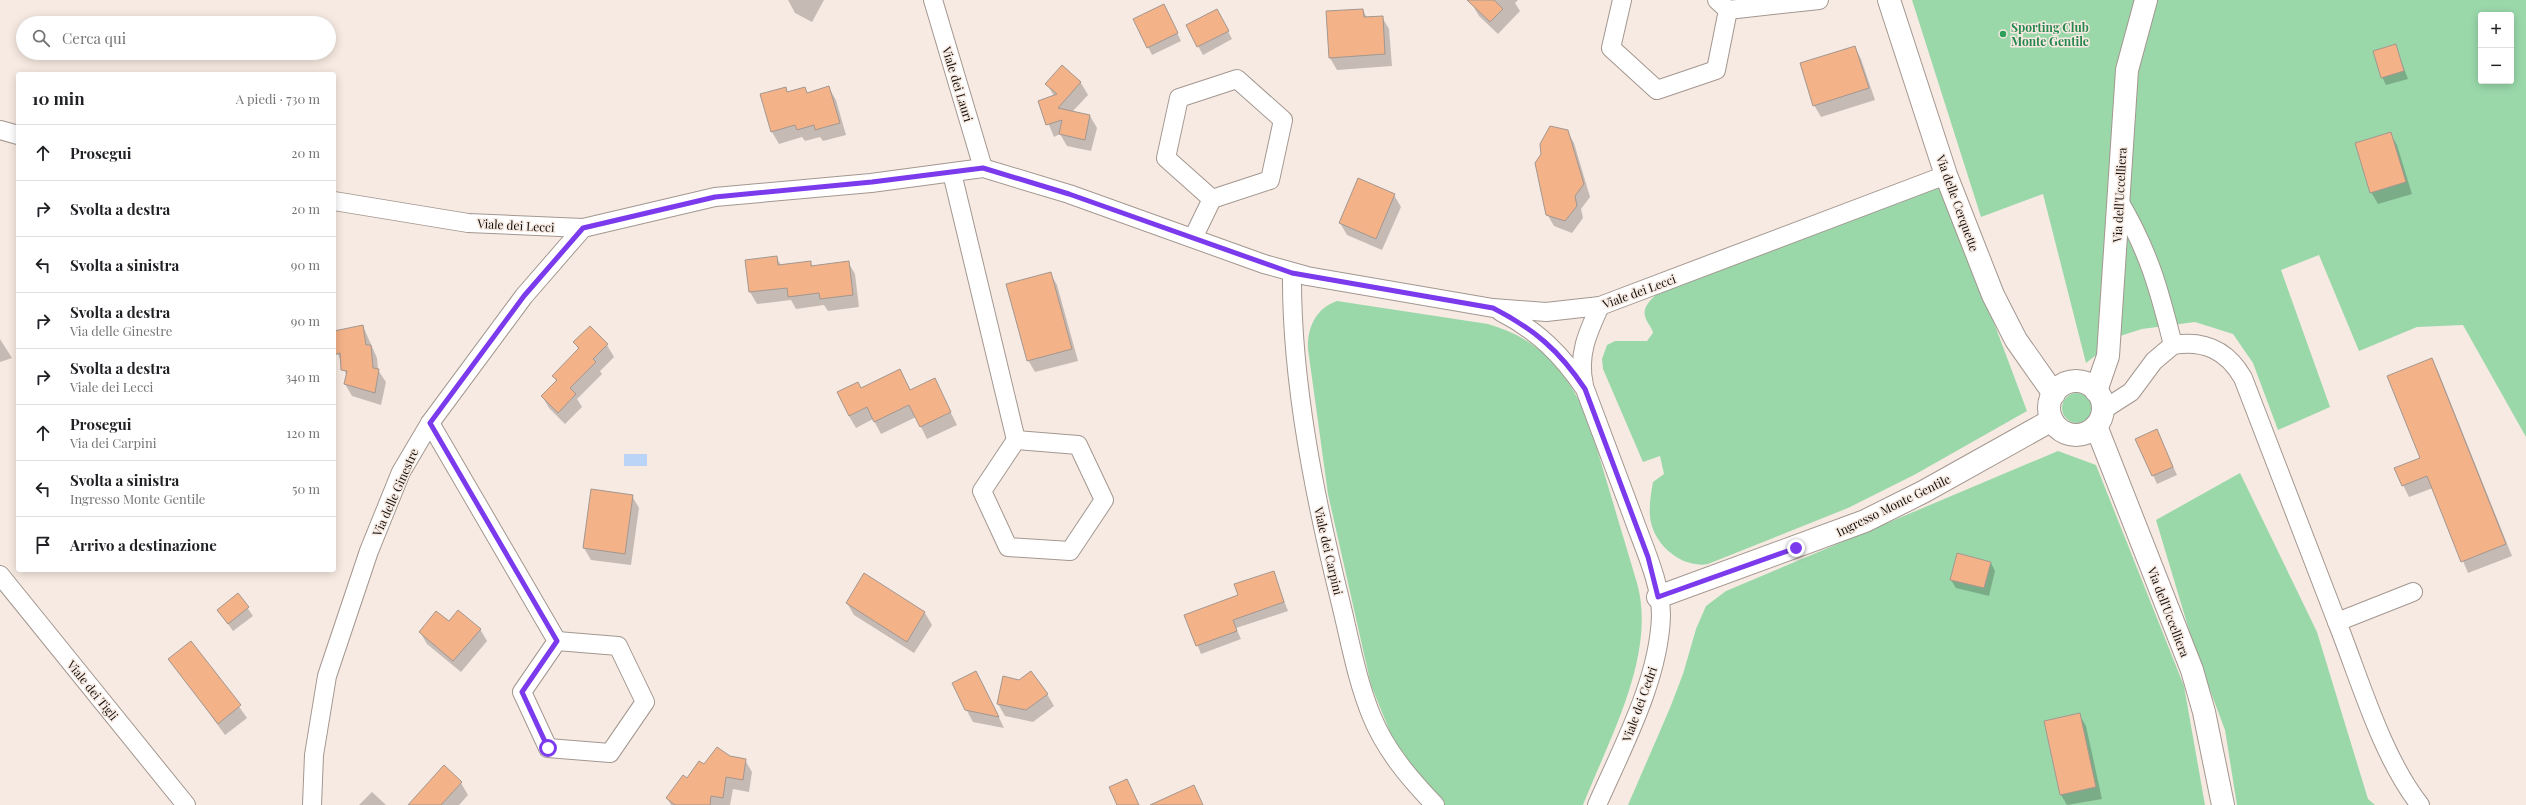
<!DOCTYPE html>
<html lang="it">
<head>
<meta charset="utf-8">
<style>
  body { margin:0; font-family:"Playfair Display",serif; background:#f2f2f2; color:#202124 }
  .controls { position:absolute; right:12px; top:12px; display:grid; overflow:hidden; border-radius:4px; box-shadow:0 2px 10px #0003 }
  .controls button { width:36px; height:36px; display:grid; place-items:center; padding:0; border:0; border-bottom:1px solid #e0e0e0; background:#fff; color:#202124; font:20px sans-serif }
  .stop { position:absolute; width:12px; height:12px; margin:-9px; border:3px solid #7c3aed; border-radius:50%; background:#fff }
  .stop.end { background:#7c3aed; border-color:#fff; box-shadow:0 1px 4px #0008 }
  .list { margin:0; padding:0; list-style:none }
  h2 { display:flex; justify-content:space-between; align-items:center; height:52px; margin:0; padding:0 16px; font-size:17px }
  h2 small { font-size:13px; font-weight:400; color:#757577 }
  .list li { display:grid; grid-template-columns:26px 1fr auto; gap:12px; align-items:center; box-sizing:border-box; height:56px; padding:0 16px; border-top:1px solid #e0e0e0 }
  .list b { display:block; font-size:15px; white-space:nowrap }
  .list p { margin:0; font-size:13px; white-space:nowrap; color:#757577 }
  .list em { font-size:13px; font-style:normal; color:#757577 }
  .icon { flex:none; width:22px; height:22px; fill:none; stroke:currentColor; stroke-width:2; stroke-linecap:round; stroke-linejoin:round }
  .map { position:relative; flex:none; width:2526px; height:805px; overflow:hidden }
  .search { position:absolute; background:#fff; box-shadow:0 2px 10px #0003; left:16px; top:16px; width:320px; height:44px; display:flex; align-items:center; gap:10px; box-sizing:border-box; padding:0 14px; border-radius:22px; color:#757577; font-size:15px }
  .panel { position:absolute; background:#fff; box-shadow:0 2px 10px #0003; left:16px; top:72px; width:320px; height:500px; border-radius:4px }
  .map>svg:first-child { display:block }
  .green { fill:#9ad8aa; fill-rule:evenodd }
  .water { fill:#b9d4f7 }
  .shadow { fill:#0003 }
  .building { fill:#f4b288; stroke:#a39790 }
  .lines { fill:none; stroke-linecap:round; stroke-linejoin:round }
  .street-casing { stroke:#a39790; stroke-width:20 }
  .secondary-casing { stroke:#a39790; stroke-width:24 }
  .street { stroke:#fff; stroke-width:18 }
  .secondary { stroke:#fff; stroke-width:22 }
  .route { stroke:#7c3aed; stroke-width:5 }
  .leisure-dot { fill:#2e9e5b; stroke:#f7eae2; stroke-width:1.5 }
  .labels { text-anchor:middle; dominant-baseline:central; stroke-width:3; stroke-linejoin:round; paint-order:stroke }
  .leisure-label { font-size:12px; font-weight:bold; fill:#27864d; stroke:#f7eae2; text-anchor:start }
  .street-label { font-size:12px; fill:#110d0a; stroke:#f7eae2 }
</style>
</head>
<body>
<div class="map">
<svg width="2526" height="805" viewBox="0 0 2526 805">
  <rect width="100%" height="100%" fill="#f7eae2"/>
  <g class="green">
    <path d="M 1912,0 L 2526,0 L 2526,437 L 2463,325 L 2417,327 L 2359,351 L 2319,255 L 2281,270 L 2330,407 L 2278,430 L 2253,363 L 2233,334 L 2195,322 L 2142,329 L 2120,336 L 2086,363 L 2043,194 L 1981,217 ZM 2481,15 L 2511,15 L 2511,81 L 2481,81 Z"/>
    <path d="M 1942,184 L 2027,411 L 1914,475 L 1848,508 L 1708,564 C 1682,569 1652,544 1650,516 C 1649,505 1651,493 1653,482 L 1664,474 L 1660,456 L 1643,462 L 1603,369 L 1602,359 L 1607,345 L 1615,341 L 1647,341 L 1653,333 C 1652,327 1646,322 1645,316 C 1642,305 1655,296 1662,290 Z"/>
    <path d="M 1337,301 L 1488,324 C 1540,339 1566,370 1588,419 L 1637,583 C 1657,654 1609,739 1583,805 L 1445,805 L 1404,755 L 1392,737 L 1371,685 L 1328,494 L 1308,349 C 1307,328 1316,308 1337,301 Z"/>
    <circle cx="2077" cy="408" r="15"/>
    <path d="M 2058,451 L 2096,465 L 2184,686 L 2205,805 L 1628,805 L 1670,708 L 1683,674 L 1696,629 L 1706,606 L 1726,591 ZM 1957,553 L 1991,562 L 1984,588 L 1950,580 ZM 2080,713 L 2060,795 L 2044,721 Z"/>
    <path d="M 2240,473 L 2317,632 L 2368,799 L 2375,805 L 2237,805 L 2225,730 L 2195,650 L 2156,520 Z"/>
  </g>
  <rect class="water" x="624" y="454" width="23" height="12"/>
  <g class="shadow">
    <path d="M 788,0 L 824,0 L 812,22 L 795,13 Z"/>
    <path d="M 1476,0 L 1518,0 L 1515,3 L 1520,11 L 1498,34 L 1479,16 L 1472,4 Z"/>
    <path d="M 1363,10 L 1367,18 L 1382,17 L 1389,29 L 1392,66 L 1337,70 L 1330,58 Z"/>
    <path d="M 1168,13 L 1181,41 L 1152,55 L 1148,47 Z"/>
    <path d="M 1221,18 L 1232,39 L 1203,55 L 1187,26 Z"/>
    <path d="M 2395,45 L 2408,79 L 2386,85 L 2382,77 Z"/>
    <path d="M 1855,47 L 1861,59 L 1875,100 L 1821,117 L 1814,105 Z"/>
    <path d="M 1062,66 L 1081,83 L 1088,95 L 1072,112 L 1090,116 L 1097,128 L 1091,151 L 1067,146 L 1060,134 L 1054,137 L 1039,101 L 1054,96 L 1047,84 Z"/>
    <path d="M 785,88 L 788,93 L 804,89 L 808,94 L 829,88 L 836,100 L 846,135 L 823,141 L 820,137 L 805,141 L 802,137 L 779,144 L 772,132 Z"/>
    <path d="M 1567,131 L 1574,143 L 1590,197 L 1581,209 L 1583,218 L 1572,233 L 1554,226 L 1547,214 Z"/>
    <path d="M 2390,133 L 2397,145 L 2412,194 L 2378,204 L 2371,192 Z"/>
    <path d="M 1394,195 L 1401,207 L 1382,250 L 1347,235 L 1340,223 Z"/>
    <path d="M 776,257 L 781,265 L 810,262 L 813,267 L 848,262 L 855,274 L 859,307 L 828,311 L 824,305 L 796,309 L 791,300 L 757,304 L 750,292 L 746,261 Z"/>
    <path d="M 1050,273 L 1057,285 L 1078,361 L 1035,372 L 1028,360 Z"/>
    <path d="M 363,326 L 377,358 L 378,370 L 386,382 L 381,405 L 352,396 L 345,384 L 347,377 L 334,344 L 334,332 Z"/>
    <path d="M 590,327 L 607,345 L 614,357 L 600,371 L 602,374 L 577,399 L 582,407 L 565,424 L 549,408 L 542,396 L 557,382 L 553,376 L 579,350 L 574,342 Z"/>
    <path d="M 0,339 L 12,358 L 0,362 Z"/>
    <path d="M 2432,359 L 2438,371 L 2512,556 L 2468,573 L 2433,488 L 2409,497 L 2403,485 L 2421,458 Z"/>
    <path d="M 900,370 L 911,391 L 934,379 L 957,425 L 927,439 L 916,417 L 881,434 L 873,419 L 856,428 L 849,416 L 861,389 Z"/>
    <path d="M 2137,439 L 2161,439 L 2177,475 L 2157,484 Z"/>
    <path d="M 632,496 L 639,508 L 631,565 L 591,560 L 584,548 Z"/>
    <path d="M 1991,563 L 1995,571 L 1989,596 L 1956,588 L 1951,580 Z"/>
    <path d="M 1273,572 L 1288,611 L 1236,628 L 1241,639 L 1201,654 L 1186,616 L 1239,595 Z"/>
    <path d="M 865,575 L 925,613 L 932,625 L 914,653 L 854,615 L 847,603 Z"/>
    <path d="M 238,594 L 253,616 L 233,631 L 218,610 Z"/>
    <path d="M 449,622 L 480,629 L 487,641 L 461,672 L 427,644 L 420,632 Z"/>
    <path d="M 191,642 L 214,671 L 247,718 L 225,735 L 170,659 Z"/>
    <path d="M 976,672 L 983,684 L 1004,728 L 973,722 L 966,709 Z"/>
    <path d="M 1047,694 L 1054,706 L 1033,722 L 1005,716 L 998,704 Z"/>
    <path d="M 2079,714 L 2086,726 L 2102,799 L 2067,805 L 2061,795 Z"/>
    <path d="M 730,757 L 745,760 L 752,772 L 749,792 L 733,789 L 730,805 L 671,805 L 667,798 L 687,779 Z"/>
    <path d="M 461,783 L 468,795 L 459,805 L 409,805 Z"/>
    <path d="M 372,792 L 386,805 L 359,805 Z"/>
  </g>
  <g class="building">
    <path d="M 1467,0 L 1494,0 L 1503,9 L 1490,22 Z"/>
    <path d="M 1164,4 L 1178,33 L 1147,48 L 1133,19 Z"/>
    <path d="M 1217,9 L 1229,31 L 1197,47 L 1186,25 Z"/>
    <path d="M 1363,9 L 1364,17 L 1383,16 L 1385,54 L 1329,58 L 1326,11 Z"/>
    <path d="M 2396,44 L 2404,71 L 2381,78 L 2373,51 Z"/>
    <path d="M 1855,46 L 1869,88 L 1813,106 L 1800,63 Z"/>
    <path d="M 1062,65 L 1081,82 L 1058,108 L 1090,115 L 1085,140 L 1059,134 L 1062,120 L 1046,125 L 1038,101 L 1057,94 L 1045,84 Z"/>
    <path d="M 829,86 L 840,123 L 815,130 L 814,125 L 797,130 L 795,125 L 771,132 L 760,94 L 786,87 L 787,92 L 805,87 L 807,93 Z"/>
    <path d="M 1550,126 L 1568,130 L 1584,184 L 1575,196 L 1577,206 L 1565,221 L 1546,215 L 1535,163 L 1541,154 L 1540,144 Z"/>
    <path d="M 2391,132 L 2406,182 L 2370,193 L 2355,143 Z"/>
    <path d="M 1358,178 L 1395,194 L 1376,239 L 1339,223 Z"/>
    <path d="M 777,256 L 778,265 L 811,261 L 811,266 L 849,261 L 853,295 L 820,299 L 819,293 L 788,297 L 787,288 L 749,292 L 745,260 Z"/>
    <path d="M 1051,272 L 1072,349 L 1027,361 L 1006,284 Z"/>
    <path d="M 363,325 L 366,345 L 371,345 L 373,368 L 379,369 L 375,393 L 344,384 L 347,371 L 341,370 L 340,353 L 334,355 L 334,331 Z"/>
    <path d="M 590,326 L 608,344 L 593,359 L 596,362 L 570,388 L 576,394 L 558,413 L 541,396 L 557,380 L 552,376 L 579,348 L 573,342 Z"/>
    <path d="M 2432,358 L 2506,544 L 2461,562 L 2427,476 L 2402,486 L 2394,468 L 2420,458 L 2387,376 Z"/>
    <path d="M 900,369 L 910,390 L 935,378 L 951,412 L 920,427 L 909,405 L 874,422 L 867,407 L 849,416 L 837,392 L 858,382 L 861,388 Z"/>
    <path d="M 2157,429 L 2173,467 L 2152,476 L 2135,439 Z"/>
    <path d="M 591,489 L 633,495 L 625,554 L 583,548 Z"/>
    <path d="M 1957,553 L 1991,562 L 1984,588 L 1950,580 Z"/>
    <path d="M 1274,571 L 1284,602 L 1233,620 L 1237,631 L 1196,646 L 1184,615 L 1238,595 L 1234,584 Z"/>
    <path d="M 864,573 L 925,612 L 907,642 L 846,603 Z"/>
    <path d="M 238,593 L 249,607 L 228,624 L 217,610 Z"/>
    <path d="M 458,610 L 481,629 L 453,661 L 419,632 L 436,611 L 449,621 Z"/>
    <path d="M 191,641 L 241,705 L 218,724 L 168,659 Z"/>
    <path d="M 976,671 L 999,717 L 965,710 L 952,683 Z"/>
    <path d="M 1031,671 L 1048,694 L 1026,710 L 997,704 L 1003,676 L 1019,680 Z"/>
    <path d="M 2080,713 L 2096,787 L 2060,795 L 2044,721 Z"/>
    <path d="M 717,747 L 730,756 L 746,759 L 743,780 L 726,777 L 723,798 L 711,796 L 710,805 L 675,805 L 666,798 L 683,775 L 687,778 L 699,761 L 704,764 Z"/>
    <path d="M 444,765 L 462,782 L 441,805 L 408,805 Z"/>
    <path d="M 1127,779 L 1139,805 L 1117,805 L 1109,787 Z"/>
    <path d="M 1194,785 L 1203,805 L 1150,805 Z"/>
  </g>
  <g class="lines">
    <g class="street-casing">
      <g id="street">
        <path d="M 933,0 L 983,168"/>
        <path d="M 1622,0 L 1611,48 L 1657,90 L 1716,70 L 1728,10 L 1717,0"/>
        <path d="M 1728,10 L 1819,0"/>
        <path d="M 1237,79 L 1283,120 L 1270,180 L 1212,199 L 1166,158 L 1179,98 Z"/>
        <path d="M 0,130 L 18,135"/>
        <path d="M 952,173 L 1016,440"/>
        <path d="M 334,201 L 468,223 L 583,228 L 715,197 L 871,183 L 983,168 L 1069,194 L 1264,264 L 1307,276 L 1493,308 L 1546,312 L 1600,306 L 1946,175"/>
        <path d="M 2119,201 C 2149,252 2159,289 2173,345 C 2204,340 2227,350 2243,378 L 2337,622 L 2413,592"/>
        <path d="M 1193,238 L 1212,199"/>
        <path d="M 1292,273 C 1291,380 1315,499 1341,604 C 1350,641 1357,681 1372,717 C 1386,751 1410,779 1435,805"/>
        <path d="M 1501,312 C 1537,330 1562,355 1585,389 C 1601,432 1617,475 1633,517 C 1644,548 1661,583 1661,616 C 1659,680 1622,748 1597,805"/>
        <path d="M 1584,385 C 1577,355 1588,332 1600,306"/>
        <path d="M 2103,410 L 2131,392 L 2154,361 L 2173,345"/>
        <path d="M 430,423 L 557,641"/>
        <path d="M 1016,440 L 1078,445 L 1104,500 L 1070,551 L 1008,547 L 982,491 Z"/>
        <path d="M 0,575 L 186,805"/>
        <path d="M 2337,622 C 2360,680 2382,757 2420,805"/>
        <path d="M 557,641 L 618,646 L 645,702 L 610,753 L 548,748 L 522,692 Z"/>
        <path d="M 312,805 L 314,755 L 327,676 L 369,551 L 401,472 L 430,423 L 524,296 L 583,228"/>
      </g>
    </g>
    <g class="secondary-casing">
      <g id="secondary">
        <path d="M 1889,0 L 1946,175 L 1993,295 L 2016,340 L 2054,394"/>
        <circle cx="2076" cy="408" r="27"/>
        <path d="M 2096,391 L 2108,356 L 2127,70 L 2146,0"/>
        <path d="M 2096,426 L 2192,670 L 2204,712 L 2223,805"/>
        <path d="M 1658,597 L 1865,521 L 1923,492 L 2052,420"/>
      </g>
    </g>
    <use href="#street" class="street"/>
    <use href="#secondary" class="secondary"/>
  </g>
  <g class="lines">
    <path class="route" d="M 548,748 L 522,692 L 557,641 L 430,423 L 524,296 L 583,228 L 715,197 L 872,182 L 983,168 L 1069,194 L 1292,273 L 1493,308 C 1534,329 1559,350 1585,389 L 1648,557 L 1658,597 L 1796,548"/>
  </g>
  <circle class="leisure-dot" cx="2003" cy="34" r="4"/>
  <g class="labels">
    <g class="leisure-label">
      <text x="2011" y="27">Sporting Club<tspan x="2011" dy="14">Monte Gentile</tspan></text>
    </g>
    <g class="street-label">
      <text transform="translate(958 84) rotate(73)">Viale dei Lauri</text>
      <text transform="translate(2119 195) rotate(-87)">Via dell'Uccelliera</text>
      <text transform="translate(1958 203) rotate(70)">Via delle Cerquette</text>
      <text transform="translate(516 225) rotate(3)">Viale dei Lecci</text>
      <text transform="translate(1639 291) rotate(-20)">Viale dei Lecci</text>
      <text transform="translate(395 492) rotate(-66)">Via delle Ginestre</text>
      <text transform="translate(1893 505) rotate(-26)">Ingresso Monte Gentile</text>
      <text transform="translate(1329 551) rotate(77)">Viale dei Carpini</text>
      <text transform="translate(2169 612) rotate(69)">Via dell'Uccelliera</text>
      <text transform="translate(93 690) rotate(51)">Viale dei Tigli</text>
      <text transform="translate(1639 704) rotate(-70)">Viale dei Cedri</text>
    </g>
  </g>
</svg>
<div class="controls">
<button>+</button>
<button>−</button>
</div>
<div class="stop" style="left:548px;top:748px"></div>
<div class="stop end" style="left:1796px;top:548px"></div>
<div class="search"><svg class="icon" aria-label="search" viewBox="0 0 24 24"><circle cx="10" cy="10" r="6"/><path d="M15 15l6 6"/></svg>Cerca qui</div>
<section class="panel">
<h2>10 min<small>A piedi · 730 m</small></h2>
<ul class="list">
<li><svg class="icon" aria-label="ahead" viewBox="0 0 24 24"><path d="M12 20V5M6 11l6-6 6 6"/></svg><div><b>Prosegui</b></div><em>20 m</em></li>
<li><svg class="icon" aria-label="right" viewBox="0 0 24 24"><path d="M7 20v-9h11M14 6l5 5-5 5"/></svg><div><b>Svolta a destra</b></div><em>20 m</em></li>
<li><svg class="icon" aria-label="left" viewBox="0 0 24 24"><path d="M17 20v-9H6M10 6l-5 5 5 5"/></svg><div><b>Svolta a sinistra</b></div><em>90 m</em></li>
<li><svg class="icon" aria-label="right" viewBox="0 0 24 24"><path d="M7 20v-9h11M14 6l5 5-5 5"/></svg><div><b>Svolta a destra</b><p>Via delle Ginestre</p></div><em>90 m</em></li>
<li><svg class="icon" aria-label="right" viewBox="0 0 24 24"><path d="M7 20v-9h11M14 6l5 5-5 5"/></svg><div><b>Svolta a destra</b><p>Viale dei Lecci</p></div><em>340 m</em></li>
<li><svg class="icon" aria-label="ahead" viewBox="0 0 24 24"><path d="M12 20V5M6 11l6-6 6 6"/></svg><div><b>Prosegui</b><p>Via dei Carpini</p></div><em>120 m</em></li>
<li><svg class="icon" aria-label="left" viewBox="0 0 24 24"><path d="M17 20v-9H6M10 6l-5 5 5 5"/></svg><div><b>Svolta a sinistra</b><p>Ingresso Monte Gentile</p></div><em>50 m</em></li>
<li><svg class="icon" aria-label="arrive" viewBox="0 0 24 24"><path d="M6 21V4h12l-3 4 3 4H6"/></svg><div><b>Arrivo a destinazione</b></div></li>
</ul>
</section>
</div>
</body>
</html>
